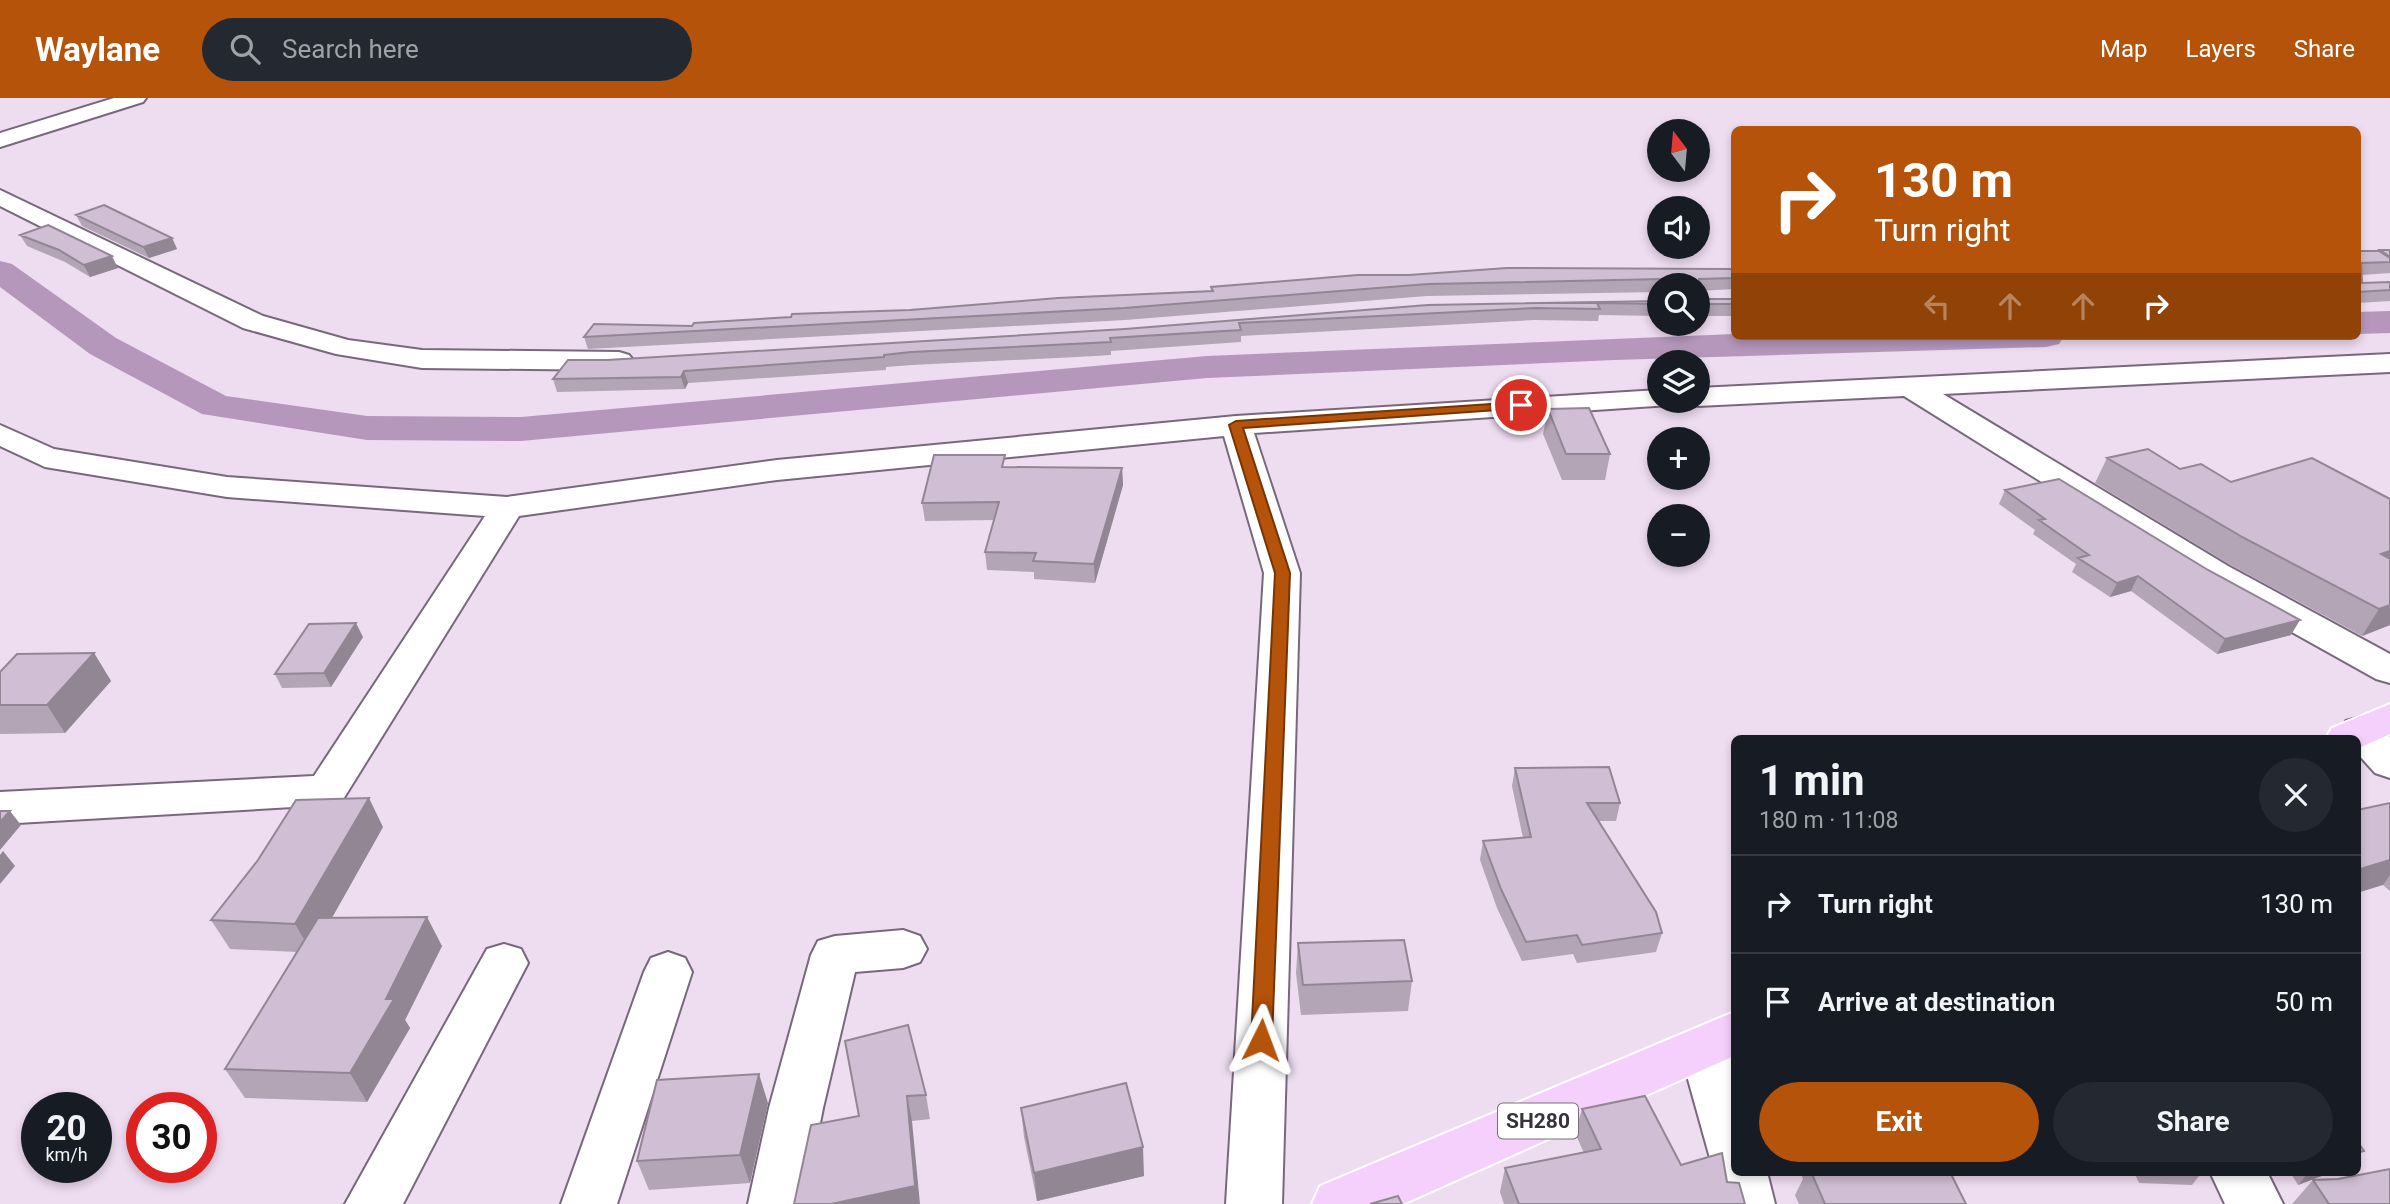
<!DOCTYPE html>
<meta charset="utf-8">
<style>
:root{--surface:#171b24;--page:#242831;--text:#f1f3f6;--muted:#9ea1a6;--line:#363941;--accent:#b45309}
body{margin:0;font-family:Roboto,sans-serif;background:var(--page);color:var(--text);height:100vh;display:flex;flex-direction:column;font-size:26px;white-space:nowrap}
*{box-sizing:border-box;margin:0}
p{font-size:23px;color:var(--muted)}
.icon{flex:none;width:38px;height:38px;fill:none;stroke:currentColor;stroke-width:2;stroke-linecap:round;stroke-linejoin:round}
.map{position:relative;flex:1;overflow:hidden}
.drawer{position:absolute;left:1731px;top:637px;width:630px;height:441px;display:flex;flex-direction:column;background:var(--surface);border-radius:10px;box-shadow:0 4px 10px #0003}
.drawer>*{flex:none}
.hud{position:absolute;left:1731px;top:28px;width:630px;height:214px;border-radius:10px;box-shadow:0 4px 10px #0003;background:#b45309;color:#fff;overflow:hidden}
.needle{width:46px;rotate:344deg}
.tools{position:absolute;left:1647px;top:21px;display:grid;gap:14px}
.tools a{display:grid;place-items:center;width:63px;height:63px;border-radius:50%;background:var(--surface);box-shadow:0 4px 10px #0003;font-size:35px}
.speed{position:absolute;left:21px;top:994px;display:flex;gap:14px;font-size:35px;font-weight:700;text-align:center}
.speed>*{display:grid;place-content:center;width:91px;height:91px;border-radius:50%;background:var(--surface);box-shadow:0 4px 10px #0003;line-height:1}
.speed small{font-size:18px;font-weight:400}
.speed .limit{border:10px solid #d22;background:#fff;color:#111}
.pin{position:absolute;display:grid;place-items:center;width:60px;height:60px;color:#fff;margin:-30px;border:4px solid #fff;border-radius:50%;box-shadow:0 2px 7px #0007}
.me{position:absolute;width:77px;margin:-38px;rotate:3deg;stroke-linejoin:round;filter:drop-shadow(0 0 5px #0008)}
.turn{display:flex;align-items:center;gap:24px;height:147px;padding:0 28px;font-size:32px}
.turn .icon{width:91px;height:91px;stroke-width:2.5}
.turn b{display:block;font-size:49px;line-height:60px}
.lanes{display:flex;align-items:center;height:66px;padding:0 28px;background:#0003;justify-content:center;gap:35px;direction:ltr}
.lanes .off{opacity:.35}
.round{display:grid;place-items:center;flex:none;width:74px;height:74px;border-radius:37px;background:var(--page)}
.head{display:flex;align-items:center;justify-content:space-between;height:119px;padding:0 28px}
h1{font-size:42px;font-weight:700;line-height:52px}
.action{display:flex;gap:14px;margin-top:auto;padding:14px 28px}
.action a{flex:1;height:80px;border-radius:42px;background:var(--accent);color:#fff;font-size:28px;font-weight:700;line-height:80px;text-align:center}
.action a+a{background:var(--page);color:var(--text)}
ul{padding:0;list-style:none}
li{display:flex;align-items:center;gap:21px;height:98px;padding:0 28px;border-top:2px solid var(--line)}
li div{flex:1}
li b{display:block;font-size:26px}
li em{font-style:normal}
header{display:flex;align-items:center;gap:42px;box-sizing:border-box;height:98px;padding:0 35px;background:var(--accent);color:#fff}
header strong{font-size:33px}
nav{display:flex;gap:38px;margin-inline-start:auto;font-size:24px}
.search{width:490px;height:63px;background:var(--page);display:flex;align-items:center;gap:18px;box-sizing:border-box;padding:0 24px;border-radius:38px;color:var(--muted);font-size:26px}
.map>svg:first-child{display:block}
</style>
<header>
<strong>Waylane</strong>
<div class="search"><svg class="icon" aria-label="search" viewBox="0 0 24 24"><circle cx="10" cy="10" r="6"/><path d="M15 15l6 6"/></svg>Search here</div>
<nav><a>Map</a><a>Layers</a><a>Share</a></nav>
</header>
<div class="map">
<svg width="2390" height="1106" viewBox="0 0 2390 1106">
<rect width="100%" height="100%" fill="#eedcf1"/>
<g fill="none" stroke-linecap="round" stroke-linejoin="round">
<path fill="#b597bc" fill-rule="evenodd" d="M 0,163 L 12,166 L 116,240 L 226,298 L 367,318 L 521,319 L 1207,258 L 1734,236 L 2064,238 L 2059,246 L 2046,249 L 1614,262 L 1207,280 L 521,343 L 367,342 L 202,316 L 90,256 L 0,189 Z
M 2390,213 L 2390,235 L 2357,236 L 2357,214 Z"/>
<g stroke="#78687b" stroke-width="4">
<path id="street" d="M 114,0 L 146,0 L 143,4 L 0,49 L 0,35 Z
M 0,92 L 263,218 L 348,242 L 422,252 L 619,254 L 629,257 L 634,263 L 629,269 L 619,272 L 422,270 L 336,256 L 243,230 L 0,108 Z
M 2390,256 L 2390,274 L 1943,296 L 2228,468 L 2390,556 L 2390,585 L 2376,581 L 2202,484 L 1904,298 L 1698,308 L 1685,303 L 1698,303 L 1698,290 Z
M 1659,292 L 1659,303 L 1673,303 L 1670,307 L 1254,335 L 1300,475 L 1282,1106 L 1226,1106 L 1264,475 L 1224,338 L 777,382 L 519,418 L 342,703 L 327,707 L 0,726 L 0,694 L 314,678 L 485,418 L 227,399 L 45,369 L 0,348 L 0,327 L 54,351 L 227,379 L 507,399 L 777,362 L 1236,318 Z
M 2361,619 L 2376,623 L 2390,639 L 2390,680 L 2375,675 L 2357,655 L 2357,640 L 2345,640 L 2340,633 L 2346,623 Z
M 903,832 L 920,838 L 927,851 L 920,864 L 903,870 L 855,874 L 823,1010 L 804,1106 L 748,1106 L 769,1010 L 811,857 L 818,843 L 835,838 Z
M 504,846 L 521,851 L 528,865 L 403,1106 L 345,1106 L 487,851 Z
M 668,854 L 685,860 L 692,874 L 617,1106 L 561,1106 L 644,874 L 651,860 Z
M 1705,927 L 1723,934 L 1734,962 L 1734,1074 L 1767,1074 L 1775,1106 L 1719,1106 L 1713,1071 L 1679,949 L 1687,934 Z
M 2210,1074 L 2267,1074 L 2283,1106 L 2225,1106 Z"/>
</g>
<g stroke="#fff" stroke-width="4">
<path id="primary" d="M 2390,606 L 2390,636 L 2357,651 L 2357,640 L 2326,640 L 2332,630 Z
M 1734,914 L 1734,958 L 1403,1106 L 1312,1106 L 1320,1088 Z"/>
</g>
<use href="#street" fill="#fff" fill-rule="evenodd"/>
<use href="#primary" fill="#f5d0fd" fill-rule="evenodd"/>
</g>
<path fill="#b3a4b6" d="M 76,117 L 172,140 L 177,151 L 149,160 L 82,128 Z
M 20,137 L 118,170 L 90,179 L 65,164 L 27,148 Z
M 2380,152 L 2390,152 L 2390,175 L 2362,177 L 2362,185 L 2390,184 L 2390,203 L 2357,205 L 2357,153 L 2379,153 Z
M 1734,175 L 1734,191 L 1699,193 L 1699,201 L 1734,201 L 1734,218 L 1698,218 L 1698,187 L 1659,187 L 1659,194 L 1427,198 L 1125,222 L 588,251 L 584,239 L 692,228 L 1211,193 L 1211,189 Z
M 1659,203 L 1659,218 L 1599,217 L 1598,223 L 1534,222 L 1241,238 L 1241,244 L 1111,253 L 1111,257 L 1077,259 L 912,267 L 886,269 L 886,272 L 688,285 L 685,291 L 557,294 L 553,281 L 607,262 L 1125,231 L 1428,207 Z
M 1548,311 L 1610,356 L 1605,382 L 1562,382 L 1543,336 Z
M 2107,360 L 2180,371 L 2231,384 L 2312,360 L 2390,527 L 2362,538 L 2229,466 L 2095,385 Z
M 1006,369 L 1122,370 L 1123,387 L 1095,485 L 1034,481 L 1034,474 L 987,472 L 985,454 L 994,422 L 925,423 L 922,405 Z
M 2005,392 L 2291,537 L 2217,556 L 2131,493 L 2110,499 L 2072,474 L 2076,466 L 2033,436 L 2035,432 L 1999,406 Z
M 363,539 L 331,589 L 282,590 L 275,576 Z
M 94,555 L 111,583 L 65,635 L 0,636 L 0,574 Z
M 1515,670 L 1620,705 L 1616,723 L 1598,723 L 1662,835 L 1656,854 L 1577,865 L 1573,856 L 1522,863 L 1497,810 L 1480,762 L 1483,743 L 1523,740 L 1512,688 Z
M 2390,705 L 2390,793 L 2383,787 Z
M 383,729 L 332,820 L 442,848 L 405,922 L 410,930 L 367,1004 L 245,1000 L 225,971 L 297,854 L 230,851 L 211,822 Z
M 1298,845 L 1412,883 L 1408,913 L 1301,917 L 1296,875 Z
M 845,943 L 926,997 L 930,1021 L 912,1023 Z
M 768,1005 L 750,1085 L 649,1092 L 637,1063 Z
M 1021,1010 L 1144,1078 L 1037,1103 L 1024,1039 Z
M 1582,1011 L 1681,1067 L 1727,1084 L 1745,1106 L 1504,1106 L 1500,1094 L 1505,1070 L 1584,1055 L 1575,1035 Z
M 1800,1074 L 1950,1074 L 1966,1106 L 1799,1106 L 1795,1097 L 1803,1081 Z
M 2134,1074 L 2202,1074 L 2192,1087 L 2139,1085 Z
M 2290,1074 L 2332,1074 L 2298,1087 Z
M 2338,1081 L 2390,1106 L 2292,1106 L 2313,1082 Z"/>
<path fill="#928694" d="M 172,140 L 177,151 L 149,160 L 143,149 Z
M 112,158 L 118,170 L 90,179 L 84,167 Z
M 684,273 L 688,285 L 685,291 L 681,279 Z
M 1122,370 L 1123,387 L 1095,485 L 1094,466 Z
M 2390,453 L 2390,475 L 2381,456 Z
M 2138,478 L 2131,493 L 2110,499 L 2117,485 Z
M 2390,507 L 2390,527 L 2362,538 L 2379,511 Z
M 2300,522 L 2291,537 L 2217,556 L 2225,541 Z
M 356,525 L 363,539 L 331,589 L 324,575 Z
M 94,555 L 111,583 L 65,635 L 47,607 Z
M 369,700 L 383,729 L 312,855 L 295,826 Z
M 10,713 L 21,727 L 0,752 L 0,724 Z
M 3,753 L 15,768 L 0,786 L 0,757 Z
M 2390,762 L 2390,777 L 2383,787 L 2357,795 L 2357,772 Z
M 427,819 L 442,848 L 405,922 L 410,930 L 367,1004 L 350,975 L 386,901 Z
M 759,976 L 768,1005 L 750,1085 L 740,1057 Z
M 907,998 L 912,1023 L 920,1106 L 831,1106 Z
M 1143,1049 L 1144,1078 L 1037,1103 L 1034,1075 Z
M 2309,1074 L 2332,1074 L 2298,1087 Z"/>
<path fill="#d0bfd4" stroke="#928694" stroke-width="2" d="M 104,107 L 172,140 L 143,149 L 76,117 Z
M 48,127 L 112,158 L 84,167 L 59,152 L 20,137 Z
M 2380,152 L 2390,152 L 2390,159 Z
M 2357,153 L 2379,153 L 2390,160 L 2390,164 L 2361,165 L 2362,185 L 2390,184 L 2390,192 L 2357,194 Z
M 1507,170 L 1731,171 L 1734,175 L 1734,180 L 1699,181 L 1699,201 L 1734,201 L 1734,206 L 1698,206 L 1698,187 L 1662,187 L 1662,181 L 1428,186 L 1124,210 L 584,239 L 594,226 L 692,228 L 694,225 L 791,219 L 792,216 L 910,212 L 1058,200 L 1213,193 L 1211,189 L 1358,177 L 1409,177 Z
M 1659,203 L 1659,206 L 1597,205 L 1600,211 L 1536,210 L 1239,225 L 1241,232 L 1110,240 L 1111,244 L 911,254 L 884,257 L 884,259 L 684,273 L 681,279 L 553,281 L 568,262 L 607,262 L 1125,231 L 1428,207 Z
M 1589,310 L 1610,356 L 1566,356 L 1548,311 Z
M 2148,351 L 2180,371 L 2201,366 L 2231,384 L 2312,360 L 2390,401 L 2390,453 L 2381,456 L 2390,461 L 2390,507 L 2379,511 L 2244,440 L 2107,360 Z
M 934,357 L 1005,357 L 1002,369 L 1122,370 L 1094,466 L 1033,463 L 1036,455 L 985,454 L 999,404 L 922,405 Z
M 2059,381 L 2208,472 L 2300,522 L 2225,541 L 2138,478 L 2117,485 L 2078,460 L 2089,457 L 2039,422 L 2045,421 L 2005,392 Z
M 356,525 L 324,575 L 275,576 L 309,526 Z
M 94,555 L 47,607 L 0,607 L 0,574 L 17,556 Z
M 1609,669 L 1620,705 L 1587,705 L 1656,814 L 1662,835 L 1582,847 L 1577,837 L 1526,844 L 1501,791 L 1483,743 L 1531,739 L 1515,670 Z
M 369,700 L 295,826 L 211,822 L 258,762 L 296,702 Z
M 2390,705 L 2390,762 L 2357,772 L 2357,712 Z
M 0,713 L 10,713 L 0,724 Z
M 427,819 L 386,901 L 394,901 L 350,975 L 225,971 L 318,820 Z
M 1404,842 L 1412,883 L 1303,887 L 1298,845 Z
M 908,927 L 926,997 L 907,998 L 915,1088 L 831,1106 L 794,1106 L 811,1027 L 859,1018 L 845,943 Z
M 759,976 L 740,1057 L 637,1063 L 657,982 Z
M 1126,985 L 1143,1049 L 1034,1075 L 1021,1010 Z
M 1645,998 L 1681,1067 L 1722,1055 L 1727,1084 L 1739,1085 L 1745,1106 L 1519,1106 L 1505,1070 L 1601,1051 L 1582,1011 Z
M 2357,1043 L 2364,1053 L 2357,1055 Z
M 2390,1071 L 2390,1106 L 2329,1106 L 2313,1082 L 2338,1081 Z
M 1811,1074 L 1950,1074 L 1966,1106 L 1825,1106 Z
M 1398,1098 L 1402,1106 L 1370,1106 Z"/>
<path fill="#b45309" stroke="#753606" stroke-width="2" d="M 1521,304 L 1526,305 L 1526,310 L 1243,330 L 1290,475 L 1272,942 L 1269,948 L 1261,950 L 1254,948 L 1251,942 L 1275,475 L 1229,327 L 1236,323 Z"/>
<g text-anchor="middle" stroke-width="5" stroke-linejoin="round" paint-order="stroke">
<rect fill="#fff" stroke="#747075" stroke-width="2" x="1498" y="1005.5" width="80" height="35" rx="5"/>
<g font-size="21" font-weight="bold" fill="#38323a">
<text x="1538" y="1030">SH280</text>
</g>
</g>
</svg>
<div class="tools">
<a><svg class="needle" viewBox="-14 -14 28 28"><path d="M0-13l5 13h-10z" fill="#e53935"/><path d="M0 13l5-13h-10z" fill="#9ea1a6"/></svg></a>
<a><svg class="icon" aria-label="sound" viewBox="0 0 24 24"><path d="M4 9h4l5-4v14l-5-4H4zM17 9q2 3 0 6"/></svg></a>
<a><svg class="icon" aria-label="search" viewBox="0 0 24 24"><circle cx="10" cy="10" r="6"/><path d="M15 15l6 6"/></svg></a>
<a><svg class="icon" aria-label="layers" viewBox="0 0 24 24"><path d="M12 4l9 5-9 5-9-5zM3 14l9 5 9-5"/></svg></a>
<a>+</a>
<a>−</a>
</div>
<div class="speed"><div>20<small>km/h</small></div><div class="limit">30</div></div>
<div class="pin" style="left:1521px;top:307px;background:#d93025"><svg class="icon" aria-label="arrive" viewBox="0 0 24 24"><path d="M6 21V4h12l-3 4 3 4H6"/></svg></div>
<svg class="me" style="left:1261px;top:942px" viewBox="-20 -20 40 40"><path d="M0-17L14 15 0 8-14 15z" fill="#b45309" stroke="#fff" stroke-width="4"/></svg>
<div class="hud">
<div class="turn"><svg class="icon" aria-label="right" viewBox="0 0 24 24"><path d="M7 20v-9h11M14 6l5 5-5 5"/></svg><div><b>130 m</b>Turn right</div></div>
<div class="lanes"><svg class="icon off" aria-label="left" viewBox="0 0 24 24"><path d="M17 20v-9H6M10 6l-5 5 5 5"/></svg><svg class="icon off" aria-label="ahead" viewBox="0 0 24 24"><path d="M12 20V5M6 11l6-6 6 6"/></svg><svg class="icon off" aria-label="ahead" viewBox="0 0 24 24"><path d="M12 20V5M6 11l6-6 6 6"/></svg><svg class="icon" aria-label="right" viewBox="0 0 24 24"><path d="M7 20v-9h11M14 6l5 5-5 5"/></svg></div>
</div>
<section class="drawer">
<div class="head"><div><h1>1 min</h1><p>180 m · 11:08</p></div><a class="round"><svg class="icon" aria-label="close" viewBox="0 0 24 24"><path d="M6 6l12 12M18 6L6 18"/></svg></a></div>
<ul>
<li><svg class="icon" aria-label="right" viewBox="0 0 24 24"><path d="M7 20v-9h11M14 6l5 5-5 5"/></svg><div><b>Turn right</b></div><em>130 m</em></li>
<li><svg class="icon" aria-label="arrive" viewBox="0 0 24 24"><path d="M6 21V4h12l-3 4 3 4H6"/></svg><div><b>Arrive at destination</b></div><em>50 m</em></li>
</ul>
<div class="action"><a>Exit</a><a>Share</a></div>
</section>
</div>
